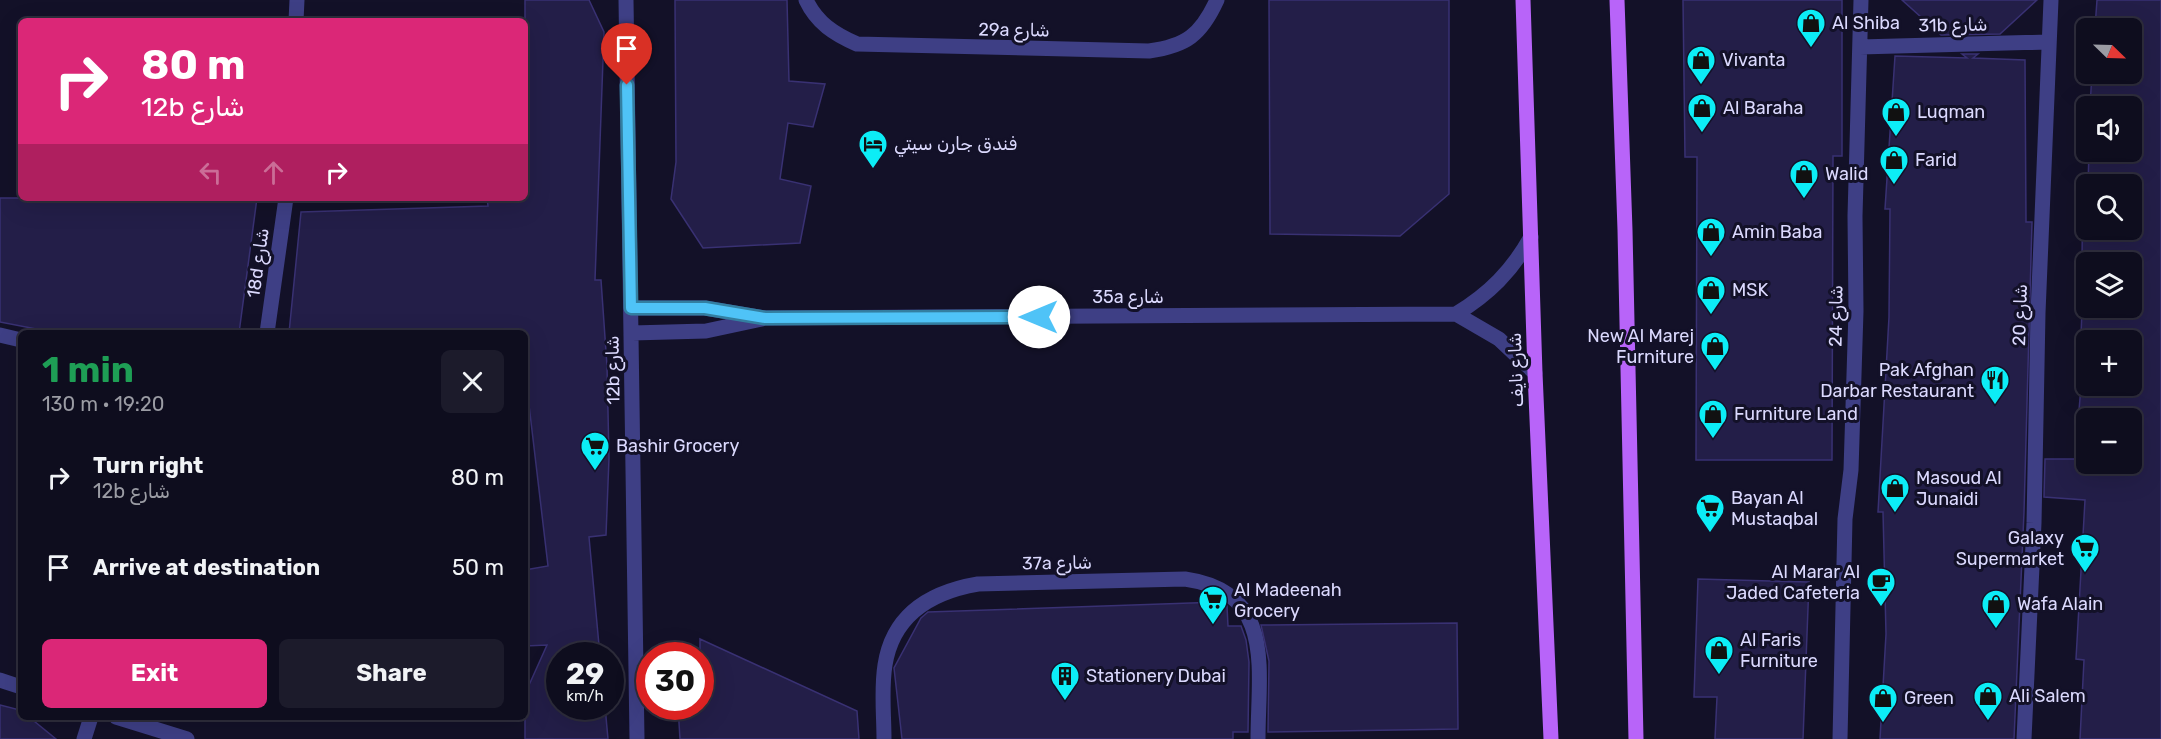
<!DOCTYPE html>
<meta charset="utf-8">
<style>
:root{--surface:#0e0d1e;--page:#1c1b2b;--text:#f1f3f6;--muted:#9b9ca4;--line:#2e2d3c;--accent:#db2777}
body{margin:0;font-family:Rubik,"Noto Naskh Arabic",sans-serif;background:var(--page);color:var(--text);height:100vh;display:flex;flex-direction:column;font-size:22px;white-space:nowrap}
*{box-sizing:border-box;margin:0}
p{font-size:20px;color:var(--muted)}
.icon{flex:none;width:33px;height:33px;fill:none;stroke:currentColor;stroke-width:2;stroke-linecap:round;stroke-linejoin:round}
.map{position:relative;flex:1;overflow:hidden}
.panel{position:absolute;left:18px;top:330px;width:510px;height:390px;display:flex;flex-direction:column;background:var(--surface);border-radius:9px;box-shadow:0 6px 24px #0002,0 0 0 2px var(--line)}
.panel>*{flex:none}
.banner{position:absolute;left:18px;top:18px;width:510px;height:183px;border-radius:9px;box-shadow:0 6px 24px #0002,0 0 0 2px var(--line);background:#db2777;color:#fff;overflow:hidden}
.needle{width:39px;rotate:113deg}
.fabs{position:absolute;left:2076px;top:18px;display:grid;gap:12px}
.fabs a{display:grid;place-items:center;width:66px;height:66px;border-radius:9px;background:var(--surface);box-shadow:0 6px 24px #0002,0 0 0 2px var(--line);font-size:30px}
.speed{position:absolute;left:546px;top:642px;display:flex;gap:12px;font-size:30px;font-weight:700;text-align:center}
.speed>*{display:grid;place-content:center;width:78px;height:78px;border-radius:50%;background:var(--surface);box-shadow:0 6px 24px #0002,0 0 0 2px var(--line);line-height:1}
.speed small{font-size:15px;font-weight:400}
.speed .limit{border:9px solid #d22;background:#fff;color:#111}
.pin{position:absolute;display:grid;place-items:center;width:51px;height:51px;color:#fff;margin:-62px -26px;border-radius:50% 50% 50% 0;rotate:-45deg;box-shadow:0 0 6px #0007}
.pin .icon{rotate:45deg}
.me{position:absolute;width:66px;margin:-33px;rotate:270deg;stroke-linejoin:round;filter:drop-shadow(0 0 4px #0008)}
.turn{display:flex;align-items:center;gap:21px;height:126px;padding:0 24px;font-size:27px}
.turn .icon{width:78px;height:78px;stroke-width:2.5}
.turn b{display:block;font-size:42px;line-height:51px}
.lanes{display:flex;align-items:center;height:57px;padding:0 24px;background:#0003;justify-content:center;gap:30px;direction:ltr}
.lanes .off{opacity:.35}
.round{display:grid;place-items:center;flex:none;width:63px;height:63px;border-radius:9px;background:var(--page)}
.headline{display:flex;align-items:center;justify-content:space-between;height:102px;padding:0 24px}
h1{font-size:36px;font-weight:700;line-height:45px;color:#1e9e55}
.action{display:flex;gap:12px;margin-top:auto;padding:12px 24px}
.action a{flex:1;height:69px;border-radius:9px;background:var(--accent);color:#fff;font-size:24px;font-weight:700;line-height:69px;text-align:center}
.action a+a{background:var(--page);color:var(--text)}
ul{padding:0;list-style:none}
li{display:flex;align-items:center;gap:18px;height:90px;padding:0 24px}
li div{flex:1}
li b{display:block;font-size:22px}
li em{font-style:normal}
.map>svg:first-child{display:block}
</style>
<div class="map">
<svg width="2161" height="739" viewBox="0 0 2161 739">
<rect width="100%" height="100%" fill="#131128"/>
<path fill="#231e48" stroke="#393173" stroke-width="1.5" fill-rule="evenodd" d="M 525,0 L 589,0 L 604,32 L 595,280 L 601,280 L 607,366 L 609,458 L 606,535 L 589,537 L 600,656 L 560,656 L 560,706 L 605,706 L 608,739 L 525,739 L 525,694 L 547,645 L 525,646 L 525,570 L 548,566 L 525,371 L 525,333 L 289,333 L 301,212 L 488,206 L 487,198 L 525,198 Z
M 675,0 L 787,0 L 789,81 L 825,84 L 813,127 L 788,123 L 780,179 L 811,186 L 800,243 L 703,248 L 671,199 L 676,162 Z
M 1269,0 L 1449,0 L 1449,194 L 1400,236 L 1270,234 Z
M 1683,0 L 1842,0 L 1842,156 L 1833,156 L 1832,460 L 1696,460 L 1697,157 L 1685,157 Z
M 1902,0 L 2037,0 L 2000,34 L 1941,35 Z
M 2097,0 L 2161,0 L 2161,739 L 2080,739 L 2084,660 L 2076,659 L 2085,500 L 2044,497 L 2045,459 L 2075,459 L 2083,362 L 2080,361 L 2084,258 L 2082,258 L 2083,186 L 2086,186 L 2086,230 L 2132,230 L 2132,184 L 2088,184 L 2089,152 L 2132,152 L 2132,106 L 2090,106 L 2092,74 L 2132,74 L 2132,28 L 2095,28 ZM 2086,262 L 2132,262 L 2132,308 L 2086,308 ZM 2086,340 L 2132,340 L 2132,386 L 2086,386 ZM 2086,418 L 2132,418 L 2132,464 L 2086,464 Z
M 1962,54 L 1978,54 L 1973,58 L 2025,60 L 2026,222 L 2032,222 L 2024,512 L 2014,739 L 1880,739 L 1886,634 L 1883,512 L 1878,512 L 1889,317 L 1890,209 L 1885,209 L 1895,56 L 1967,58 Z
M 0,198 L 257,198 L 239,333 L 57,333 L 0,322 Z
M 1698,579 L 1809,582 L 1803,739 L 1715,739 L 1717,697 L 1694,697 Z
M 1220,602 L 1227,606 L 1228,626 L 1241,626 L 1246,640 L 1249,662 L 1248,732 L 1233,732 L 1233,739 L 902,739 L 894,668 L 921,618 L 928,612 Z
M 1457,623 L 1458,729 L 1268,732 L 1269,661 L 1261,625 Z
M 700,639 L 857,711 L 859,739 L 680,739 L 678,706 L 700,706 Z
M 0,705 L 20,710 L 21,717 L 29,717 L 56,739 L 0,739 Z"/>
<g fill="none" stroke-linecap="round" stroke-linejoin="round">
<path stroke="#3e3f85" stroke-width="15" d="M 626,0 L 637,739
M 806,0 C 817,23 834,34 857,44 L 1149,51 C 1186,46 1201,35 1217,0
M 296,21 L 297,0
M 1860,47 L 2048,42
M 631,308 L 705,308 L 765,318 L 1456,314 L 1499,339 L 1535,373
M 1456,314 C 1489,294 1512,271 1531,237
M 267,333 L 286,198
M 632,333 L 706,331 L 762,319
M 0,335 L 21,340
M 0,680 L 21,687
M 116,717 L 187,739
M 84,739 L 91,717
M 884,739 C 884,715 881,689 885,665 C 893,614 931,592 978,584 L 1185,579 C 1276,592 1258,670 1258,739
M 1840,739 L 1845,519 L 1851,470 L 1856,311 L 1855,216 L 1861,0
M 2024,739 L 2034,523 L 2038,313 L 2051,0"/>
<path stroke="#b864f9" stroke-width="15" d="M 1523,0 L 1535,373 L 1551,739
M 1617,0 L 1625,230 L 1636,739"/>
</g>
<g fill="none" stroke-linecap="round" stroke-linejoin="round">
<g stroke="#337fa1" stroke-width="15">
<path id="route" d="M 627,85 L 631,308 L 705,308 L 765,318 L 1039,317"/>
</g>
<use href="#route" stroke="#4fc3f7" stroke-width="10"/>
</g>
<defs>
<g id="shop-pin" transform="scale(1.5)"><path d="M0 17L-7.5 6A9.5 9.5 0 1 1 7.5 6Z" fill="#0cedf6" stroke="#131128"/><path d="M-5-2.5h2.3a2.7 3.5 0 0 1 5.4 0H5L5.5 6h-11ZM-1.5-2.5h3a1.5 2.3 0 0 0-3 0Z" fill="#111"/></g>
<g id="hotel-pin" transform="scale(1.5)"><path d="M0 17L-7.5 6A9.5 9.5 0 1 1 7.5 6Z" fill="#0cedf6" stroke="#131128"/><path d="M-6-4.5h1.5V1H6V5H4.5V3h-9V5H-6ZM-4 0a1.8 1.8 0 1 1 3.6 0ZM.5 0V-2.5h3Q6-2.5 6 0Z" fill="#111"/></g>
<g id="restaurant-pin" transform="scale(1.5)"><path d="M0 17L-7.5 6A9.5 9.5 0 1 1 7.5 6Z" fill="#0cedf6" stroke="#131128"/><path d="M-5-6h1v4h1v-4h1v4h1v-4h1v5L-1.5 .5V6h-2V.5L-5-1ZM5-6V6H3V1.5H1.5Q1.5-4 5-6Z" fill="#111"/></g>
<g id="supermarket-pin" transform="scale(1.5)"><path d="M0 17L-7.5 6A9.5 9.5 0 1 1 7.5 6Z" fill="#0cedf6" stroke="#131128"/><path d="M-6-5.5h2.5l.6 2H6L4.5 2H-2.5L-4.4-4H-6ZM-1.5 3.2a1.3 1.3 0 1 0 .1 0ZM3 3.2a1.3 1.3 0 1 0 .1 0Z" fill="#111"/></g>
<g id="cafe-pin" transform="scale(1.5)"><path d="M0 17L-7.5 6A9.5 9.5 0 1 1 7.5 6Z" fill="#0cedf6" stroke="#131128"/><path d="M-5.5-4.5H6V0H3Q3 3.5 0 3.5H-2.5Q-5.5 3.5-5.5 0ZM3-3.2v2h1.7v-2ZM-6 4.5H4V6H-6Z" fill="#111"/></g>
<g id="building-pin" transform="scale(1.5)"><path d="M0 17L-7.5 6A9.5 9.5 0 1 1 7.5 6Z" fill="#0cedf6" stroke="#131128"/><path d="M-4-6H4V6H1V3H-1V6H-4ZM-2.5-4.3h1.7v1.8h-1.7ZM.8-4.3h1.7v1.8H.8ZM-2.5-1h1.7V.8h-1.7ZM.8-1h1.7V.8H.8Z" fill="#111"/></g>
</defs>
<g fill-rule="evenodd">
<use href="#shop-pin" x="1811" y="23"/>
<use href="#shop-pin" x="1701" y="60"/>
<use href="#shop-pin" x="1702" y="108"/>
<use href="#shop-pin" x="1896" y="112"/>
<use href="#hotel-pin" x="873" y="144"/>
<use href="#shop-pin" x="1894" y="160"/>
<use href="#shop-pin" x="1804" y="174"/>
<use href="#shop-pin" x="1711" y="232"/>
<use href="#shop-pin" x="1711" y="290"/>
<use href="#shop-pin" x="1715" y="346"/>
<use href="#restaurant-pin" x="1995" y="380"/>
<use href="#shop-pin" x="1713" y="414"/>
<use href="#supermarket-pin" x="595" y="446"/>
<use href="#shop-pin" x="1895" y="488"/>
<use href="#supermarket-pin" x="1710" y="508"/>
<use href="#supermarket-pin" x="2085" y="548"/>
<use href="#cafe-pin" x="1881" y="582"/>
<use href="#supermarket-pin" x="1213" y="600"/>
<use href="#shop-pin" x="1996" y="604"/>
<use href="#shop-pin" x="1719" y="650"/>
<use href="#building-pin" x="1065" y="676"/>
<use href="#shop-pin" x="1988" y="696"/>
<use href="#shop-pin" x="1883" y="698"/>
</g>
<g text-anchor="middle" stroke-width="6" stroke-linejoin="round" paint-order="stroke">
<g font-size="18" fill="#dbd9fe" stroke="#131128" text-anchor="start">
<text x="1832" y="29">Al Shiba</text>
<text x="1722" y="66">Vivanta</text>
<text x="1723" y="114">Al Baraha</text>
<text x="1917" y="118">Luqman</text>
<text x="894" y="150">فندق جارن سيتي</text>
<text x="1915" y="166">Farid</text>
<text x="1825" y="180">Walid</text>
<text x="1732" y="238">Amin Baba</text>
<text x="1732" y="296">MSK</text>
<text x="1694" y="342" text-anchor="end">New Al Marej<tspan x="1694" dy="21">Furniture</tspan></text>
<text x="1974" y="376" text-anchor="end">Pak Afghan<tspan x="1974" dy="21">Darbar Restaurant</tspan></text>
<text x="1734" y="420">Furniture Land</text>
<text x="616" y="452">Bashir Grocery</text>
<text x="1916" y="484">Masoud Al<tspan x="1916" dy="21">Junaidi</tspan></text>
<text x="1731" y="504">Bayan Al<tspan x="1731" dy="21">Mustaqbal</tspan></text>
<text x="2064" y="544" text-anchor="end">Galaxy<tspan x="2064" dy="21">Supermarket</tspan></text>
<text x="1860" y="578" text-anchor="end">Al Marar Al<tspan x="1860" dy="21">Jaded Cafeteria</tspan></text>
<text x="1234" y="596">Al Madeenah<tspan x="1234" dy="21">Grocery</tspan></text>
<text x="2017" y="610">Wafa Alain</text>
<text x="1740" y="646">Al Faris<tspan x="1740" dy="21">Furniture</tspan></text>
<text x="1086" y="682">Stationery Dubai</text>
<text x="2009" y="702">Ali Salem</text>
<text x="1904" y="704">Green</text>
</g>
<g font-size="18" fill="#dbd9fe" stroke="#131128">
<text transform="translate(1953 25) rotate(-1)" y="6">31b شارع</text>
<text transform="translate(1014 30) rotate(1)" y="6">29a شارع</text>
<text transform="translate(258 263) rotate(-82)" y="6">18d شارع</text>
<text x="1128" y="303">35a شارع</text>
<text transform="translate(2020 315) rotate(-88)" y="6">شارع 20</text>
<text transform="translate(1836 316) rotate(-89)" y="6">شارع 24</text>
<text transform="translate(613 370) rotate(-91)" y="6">12b شارع</text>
<text transform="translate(1516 370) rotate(-92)" y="6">شارع نايف</text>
<text transform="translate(1057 563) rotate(-1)" y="6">37a شارع</text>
</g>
</g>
</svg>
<div class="fabs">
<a><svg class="needle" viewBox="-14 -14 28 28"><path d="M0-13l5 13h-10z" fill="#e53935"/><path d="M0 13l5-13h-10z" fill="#9b9ca4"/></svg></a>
<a><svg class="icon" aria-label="sound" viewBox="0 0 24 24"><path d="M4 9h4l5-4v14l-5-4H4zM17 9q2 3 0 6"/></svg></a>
<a><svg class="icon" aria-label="search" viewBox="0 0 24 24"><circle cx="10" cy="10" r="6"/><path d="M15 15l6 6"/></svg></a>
<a><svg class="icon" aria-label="layers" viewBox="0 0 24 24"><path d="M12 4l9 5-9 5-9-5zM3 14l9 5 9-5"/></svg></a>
<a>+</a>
<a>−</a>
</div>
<div class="speed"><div>29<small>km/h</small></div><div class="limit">30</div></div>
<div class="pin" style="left:627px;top:85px;background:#d93025"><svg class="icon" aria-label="arrive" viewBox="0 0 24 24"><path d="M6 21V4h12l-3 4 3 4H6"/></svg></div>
<svg class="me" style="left:1039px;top:317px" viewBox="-20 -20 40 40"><circle r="19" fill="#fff"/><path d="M0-13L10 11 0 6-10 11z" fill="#4fc3f7"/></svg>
<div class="banner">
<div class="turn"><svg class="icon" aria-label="right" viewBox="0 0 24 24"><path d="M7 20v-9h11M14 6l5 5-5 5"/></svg><div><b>80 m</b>12b شارع</div></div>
<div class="lanes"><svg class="icon off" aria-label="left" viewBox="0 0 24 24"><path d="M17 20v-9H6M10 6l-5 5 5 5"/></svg><svg class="icon off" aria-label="ahead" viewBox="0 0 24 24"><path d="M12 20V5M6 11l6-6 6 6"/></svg><svg class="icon" aria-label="right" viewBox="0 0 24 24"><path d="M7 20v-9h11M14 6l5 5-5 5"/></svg></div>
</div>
<section class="panel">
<div class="headline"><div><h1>1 min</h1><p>130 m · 19:20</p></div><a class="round"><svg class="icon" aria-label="close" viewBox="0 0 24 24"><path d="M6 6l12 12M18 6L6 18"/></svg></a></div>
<ul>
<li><svg class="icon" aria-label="right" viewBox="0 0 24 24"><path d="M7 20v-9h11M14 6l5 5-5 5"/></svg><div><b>Turn right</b><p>12b شارع</p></div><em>80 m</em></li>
<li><svg class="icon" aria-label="arrive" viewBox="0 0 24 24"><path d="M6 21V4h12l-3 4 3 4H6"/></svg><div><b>Arrive at destination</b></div><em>50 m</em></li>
</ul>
<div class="action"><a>Exit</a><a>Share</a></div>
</section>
</div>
